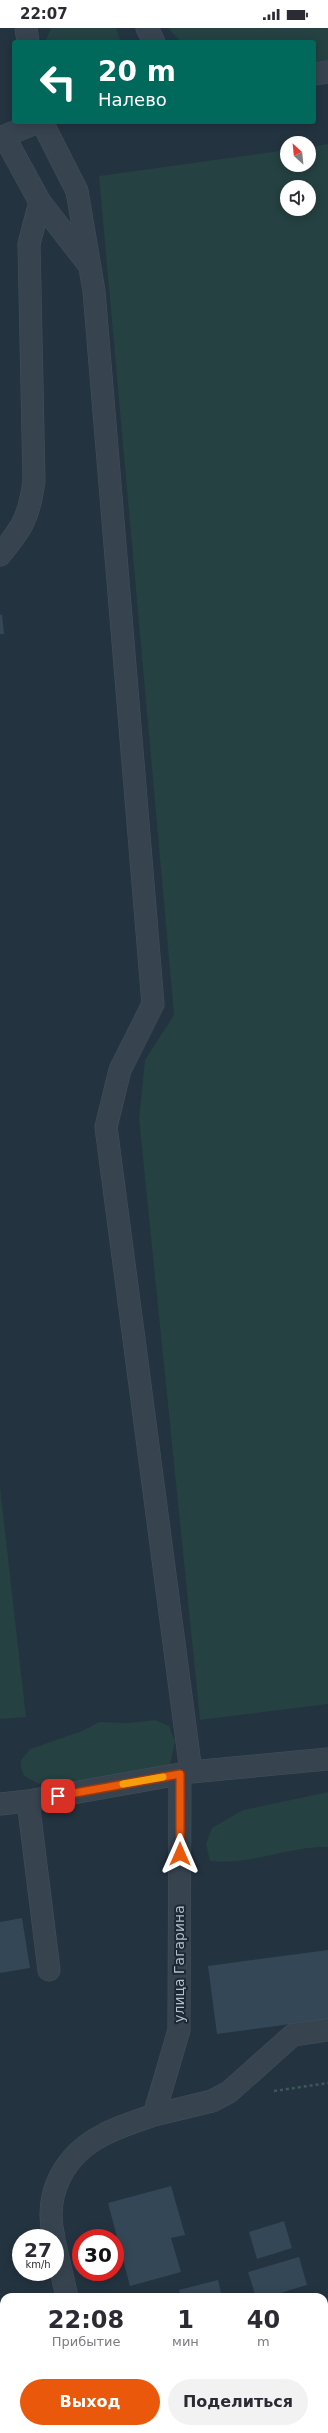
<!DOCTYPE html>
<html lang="ru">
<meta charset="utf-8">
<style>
:root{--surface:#fff;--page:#f2f2f3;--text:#2b2b33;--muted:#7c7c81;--accent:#ea580c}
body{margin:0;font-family:"DejaVu Sans",sans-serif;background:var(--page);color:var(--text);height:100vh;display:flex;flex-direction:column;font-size:15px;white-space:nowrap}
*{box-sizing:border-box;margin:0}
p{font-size:13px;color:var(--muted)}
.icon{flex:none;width:22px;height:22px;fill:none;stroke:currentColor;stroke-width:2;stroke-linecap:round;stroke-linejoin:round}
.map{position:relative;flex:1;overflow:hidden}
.details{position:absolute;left:0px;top:2265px;width:328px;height:140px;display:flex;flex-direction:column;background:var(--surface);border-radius:12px 12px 0 0;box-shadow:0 2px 10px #0003}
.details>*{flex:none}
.banner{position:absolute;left:12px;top:12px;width:304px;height:84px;border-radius:4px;box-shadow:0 2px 10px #0003;background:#00695c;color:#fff;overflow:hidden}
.needle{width:26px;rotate:333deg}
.buttons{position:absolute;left:280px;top:108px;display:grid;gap:8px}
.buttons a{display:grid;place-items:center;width:36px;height:36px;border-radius:50%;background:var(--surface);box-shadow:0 2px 10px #0003;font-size:20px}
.speed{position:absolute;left:12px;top:2201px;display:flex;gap:8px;font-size:20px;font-weight:700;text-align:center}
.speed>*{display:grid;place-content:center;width:52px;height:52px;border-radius:50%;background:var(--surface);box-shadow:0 2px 10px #0003;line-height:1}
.speed small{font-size:10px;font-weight:400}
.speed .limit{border:6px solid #d22;background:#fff;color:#111}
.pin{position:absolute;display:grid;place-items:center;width:34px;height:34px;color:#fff;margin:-17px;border-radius:8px;box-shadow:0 2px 6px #0006}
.me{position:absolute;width:44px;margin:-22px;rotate:0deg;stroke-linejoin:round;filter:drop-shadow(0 0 3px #0008)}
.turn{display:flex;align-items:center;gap:14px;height:84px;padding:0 20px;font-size:18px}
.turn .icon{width:52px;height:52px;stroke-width:2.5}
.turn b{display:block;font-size:28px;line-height:34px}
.eta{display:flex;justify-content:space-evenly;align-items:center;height:68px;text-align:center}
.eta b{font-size:24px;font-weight:800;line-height:28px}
.primary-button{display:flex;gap:8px;margin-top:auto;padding:8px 20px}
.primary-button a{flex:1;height:46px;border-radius:24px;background:var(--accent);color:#fff;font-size:16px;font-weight:800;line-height:46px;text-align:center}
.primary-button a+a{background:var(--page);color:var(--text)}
.status{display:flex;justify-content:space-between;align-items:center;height:28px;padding:0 20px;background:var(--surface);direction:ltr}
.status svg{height:11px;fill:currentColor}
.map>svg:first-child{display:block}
</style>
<div class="status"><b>22:07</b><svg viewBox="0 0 49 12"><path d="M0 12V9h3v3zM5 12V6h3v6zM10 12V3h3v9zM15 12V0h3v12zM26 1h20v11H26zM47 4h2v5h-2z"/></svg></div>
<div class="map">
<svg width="328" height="2405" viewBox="0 0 328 2405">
<rect width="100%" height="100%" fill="#233340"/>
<path fill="#254141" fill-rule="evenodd" d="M 51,0 L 116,0 L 121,14 L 45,14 Z
M 168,0 L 328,0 L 328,32 L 314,34 L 314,14 L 181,14 Z
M 328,116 L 328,1676 L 200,1692 L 139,1091 L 145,1032 L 174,987 L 99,148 L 287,122 L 287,137 L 309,137 L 309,119 ZM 287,159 L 309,159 L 309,181 L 287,181 Z
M 0,1459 L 26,1689 L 0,1691 Z
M 155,1692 L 169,1698 L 175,1714 L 170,1737 L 153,1745 L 39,1756 L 24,1748 L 21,1740 L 21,1732 L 30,1721 L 82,1703 L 99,1694 L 128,1695 Z
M 328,1764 L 328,1819 C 288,1818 250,1838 210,1833 L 206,1816 L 212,1800 L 243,1782 Z"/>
<path fill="#344756" d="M 2,586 L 4,606 L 0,606 L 0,587 Z
M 22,1890 L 30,1940 L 0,1945 L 0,1894 Z
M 328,1922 L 328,1991 L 217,2006 L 208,1938 Z
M 171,2158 L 185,2207 L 171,2210 L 181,2244 L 130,2258 L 108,2175 Z
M 284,2193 L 292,2220 L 257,2231 L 249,2204 Z
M 299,2229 L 307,2257 L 267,2269 L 256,2269 L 248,2244 Z
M 218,2252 L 222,2269 L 181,2269 L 179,2262 Z
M 328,2330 L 328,2351 L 324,2352 L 324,2331 Z
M 4,2378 L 4,2396 L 0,2397 L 0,2379 Z
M 127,2401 L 238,2401 L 238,2402 L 230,2405 L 128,2405 Z"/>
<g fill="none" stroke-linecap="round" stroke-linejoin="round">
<g stroke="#43505c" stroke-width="23">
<path id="minor" d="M 26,0 L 28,14
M 147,0 L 154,14
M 314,46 L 328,44
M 42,94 L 77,163 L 94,263 L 153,976 L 120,1042 L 106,1099 L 191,1744
M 0,110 L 38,94
M 40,174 L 89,237
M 0,527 C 23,499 29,489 34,453 L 29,216 L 40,174 L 5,110
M 28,1773 L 49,1942
M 0,1776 L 28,1773 L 191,1744 L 328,1731
M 154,2087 L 212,2073 L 229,2064 L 293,2007 L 328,2002
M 54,2210 C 43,2166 64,2126 105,2106 C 120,2098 138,2093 154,2087 L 179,2002 L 180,1746
M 55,2216 L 67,2269
M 97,2401 L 98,2405"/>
</g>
<path stroke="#3e5958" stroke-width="2.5" stroke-dasharray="3 3" stroke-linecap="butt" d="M 274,2063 L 328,2055"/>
<use href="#minor" stroke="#374450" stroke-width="22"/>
</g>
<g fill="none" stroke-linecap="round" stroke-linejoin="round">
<g stroke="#983908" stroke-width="10">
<path id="route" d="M 58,1768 L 180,1746 L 180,1826"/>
</g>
<use href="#route" stroke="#ea580c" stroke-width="7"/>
<path stroke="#f59e0b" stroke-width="7" d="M 123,1756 L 163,1749"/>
</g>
<g text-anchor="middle" stroke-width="4" stroke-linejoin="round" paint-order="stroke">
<g font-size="14" fill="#b3bfcb" stroke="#1c2935">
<text transform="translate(179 1936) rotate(-90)" y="5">улица Гагарина</text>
</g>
</g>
</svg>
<div class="buttons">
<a><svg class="needle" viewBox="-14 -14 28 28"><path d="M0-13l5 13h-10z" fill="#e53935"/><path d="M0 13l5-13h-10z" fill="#7c7c81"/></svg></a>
<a><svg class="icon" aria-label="sound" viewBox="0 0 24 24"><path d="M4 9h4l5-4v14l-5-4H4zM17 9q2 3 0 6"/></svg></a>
</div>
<div class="speed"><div>27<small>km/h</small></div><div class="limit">30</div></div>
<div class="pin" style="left:58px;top:1768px;background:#d93025"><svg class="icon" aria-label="arrive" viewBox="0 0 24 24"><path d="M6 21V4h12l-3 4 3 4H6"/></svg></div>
<svg class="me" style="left:180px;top:1826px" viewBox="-20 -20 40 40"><path d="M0-17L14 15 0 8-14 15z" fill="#ea580c" stroke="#fff" stroke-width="4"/></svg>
<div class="banner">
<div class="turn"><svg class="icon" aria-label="left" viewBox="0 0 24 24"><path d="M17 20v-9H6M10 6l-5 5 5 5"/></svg><div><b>20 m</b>Налево</div></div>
</div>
<section class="details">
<div class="eta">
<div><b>22:08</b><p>Прибытие</p></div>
<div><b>1</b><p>мин</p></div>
<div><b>40</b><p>m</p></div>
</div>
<div class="primary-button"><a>Выход</a><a>Поделиться</a></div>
</section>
</div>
